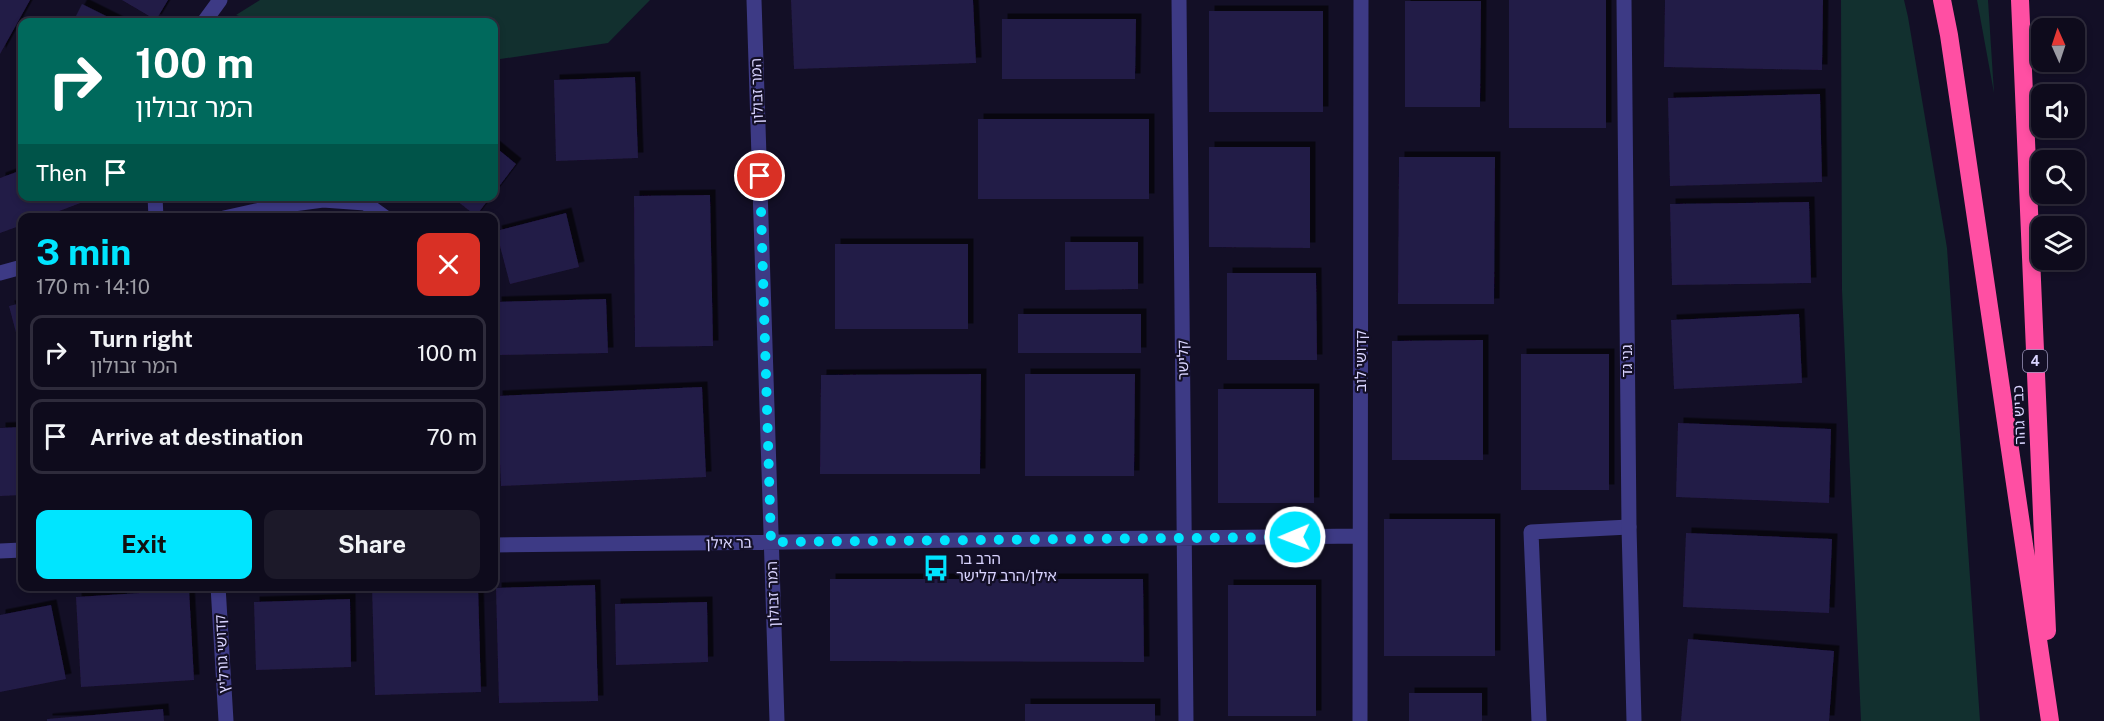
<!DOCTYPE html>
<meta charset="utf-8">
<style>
:root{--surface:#0e0b1c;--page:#1c1929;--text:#f1f3f6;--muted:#9b9ba3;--line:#2e2b3b;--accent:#00e5ff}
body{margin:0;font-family:"Public Sans","Noto Sans Hebrew",sans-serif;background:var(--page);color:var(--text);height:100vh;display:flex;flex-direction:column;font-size:22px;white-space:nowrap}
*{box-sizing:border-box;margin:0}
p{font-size:20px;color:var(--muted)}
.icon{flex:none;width:33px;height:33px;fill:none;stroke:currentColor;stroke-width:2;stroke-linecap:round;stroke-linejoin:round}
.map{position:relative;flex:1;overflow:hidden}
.side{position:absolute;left:18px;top:213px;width:480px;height:378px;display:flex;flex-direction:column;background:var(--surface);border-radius:12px;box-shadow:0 3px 9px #0003,0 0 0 2px var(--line)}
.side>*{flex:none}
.guide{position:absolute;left:18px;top:18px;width:480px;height:183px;border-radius:12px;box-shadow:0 3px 9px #0003,0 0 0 2px var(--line);background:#00695c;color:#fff;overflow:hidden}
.needle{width:39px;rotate:357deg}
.controls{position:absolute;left:2031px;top:18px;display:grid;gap:12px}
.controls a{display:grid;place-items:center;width:54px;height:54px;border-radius:12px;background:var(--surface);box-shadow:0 3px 9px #0003,0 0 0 2px var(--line);font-size:30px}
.pin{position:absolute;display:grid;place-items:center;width:51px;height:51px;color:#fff;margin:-26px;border:3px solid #fff;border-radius:50%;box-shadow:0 2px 6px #0007}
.me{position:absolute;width:66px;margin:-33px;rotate:269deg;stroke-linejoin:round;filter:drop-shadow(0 0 4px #0008)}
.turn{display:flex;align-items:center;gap:21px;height:126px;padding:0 18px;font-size:27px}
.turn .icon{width:78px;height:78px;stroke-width:2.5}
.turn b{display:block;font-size:42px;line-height:51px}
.then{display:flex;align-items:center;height:57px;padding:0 18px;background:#0003;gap:12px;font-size:22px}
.round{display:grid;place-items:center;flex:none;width:63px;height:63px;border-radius:12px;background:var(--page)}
.headline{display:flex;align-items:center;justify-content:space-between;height:102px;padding:0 18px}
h1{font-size:36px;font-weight:700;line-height:45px;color:var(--accent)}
.action{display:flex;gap:12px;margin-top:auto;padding:12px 18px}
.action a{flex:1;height:69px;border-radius:12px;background:var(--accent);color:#111;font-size:24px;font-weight:700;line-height:69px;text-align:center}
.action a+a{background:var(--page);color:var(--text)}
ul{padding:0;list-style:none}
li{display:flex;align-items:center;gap:18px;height:75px;margin:0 12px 9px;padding:0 6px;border:3px solid var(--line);border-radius:12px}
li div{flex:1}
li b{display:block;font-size:22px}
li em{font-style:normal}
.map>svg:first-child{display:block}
</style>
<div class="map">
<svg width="2104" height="721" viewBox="0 0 2104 721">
<defs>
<filter id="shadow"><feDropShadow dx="5.5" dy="-5.5" stdDeviation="0" flood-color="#0009"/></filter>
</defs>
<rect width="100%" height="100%" fill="#130f26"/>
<path fill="#12302f" d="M 260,0 L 650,0 L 608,43 L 494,60 L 494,22 L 258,22 L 236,15 Z
M 1841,0 L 1904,0 L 1908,17 L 1947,248 L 1980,721 L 1861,721 L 1842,290 Z
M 1977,0 L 1988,0 L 1994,93 Z"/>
<path fill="#241b47" filter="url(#shadow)" d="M 0,0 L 30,0 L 0,54 Z
M 122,0 L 168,0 L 156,20 Z
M 791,0 L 973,0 L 976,63 L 794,69 Z
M 1509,0 L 1606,0 L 1606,128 L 1509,128 Z
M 1665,0 L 1823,0 L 1822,70 L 1664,67 Z
M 1405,1 L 1481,1 L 1480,107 L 1405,107 Z
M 82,4 L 118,22 L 73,22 Z
M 1209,11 L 1323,11 L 1323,112 L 1209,112 Z
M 1002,19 L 1136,19 L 1135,79 L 1002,79 Z
M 635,77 L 638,158 L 556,161 L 554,80 Z
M 1820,94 L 1822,182 L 1670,186 L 1668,98 Z
M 978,119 L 1149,119 L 1149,199 L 978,199 Z
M 494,146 L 516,164 L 494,193 Z
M 1209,147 L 1310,147 L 1310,248 L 1209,247 Z
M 1399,157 L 1495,157 L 1494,304 L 1398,304 Z
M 22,170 L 22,196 L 96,197 L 41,218 L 22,218 L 22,225 L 0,233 L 0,178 Z
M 710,195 L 713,346 L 635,347 L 634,196 Z
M 451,196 L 491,196 L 476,216 Z
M 1809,202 L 1811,283 L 1672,285 L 1670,204 Z
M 566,213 L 579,267 L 510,284 L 496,231 Z
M 1065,242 L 1138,242 L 1138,289 L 1065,290 Z
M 835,244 L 968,244 L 968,329 L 835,329 Z
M 1227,273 L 1316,273 L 1317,360 L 1227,360 Z
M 606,299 L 608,353 L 498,355 L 496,302 Z
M 22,303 L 22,355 L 9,306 Z
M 1018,314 L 1141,314 L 1141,353 L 1018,353 Z
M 1799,314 L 1802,383 L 1674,389 L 1671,320 Z
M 1483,340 L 1483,460 L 1392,460 L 1392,341 Z
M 1521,354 L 1609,354 L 1609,490 L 1521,490 Z
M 981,374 L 980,474 L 820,474 L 821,375 Z
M 1025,374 L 1135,374 L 1134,476 L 1025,476 Z
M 702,387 L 706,477 L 501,486 L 497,396 Z
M 1218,389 L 1314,389 L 1314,503 L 1218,503 Z
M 1678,423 L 1831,429 L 1829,503 L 1676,497 Z
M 22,427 L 22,495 L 0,496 L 0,428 Z
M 1384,519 L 1495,519 L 1495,656 L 1384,656 Z
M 1686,533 L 1832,539 L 1829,613 L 1683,607 Z
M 830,579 L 1143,579 L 1144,662 L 830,661 Z
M 595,585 L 598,701 L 499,703 L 496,588 Z
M 1228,585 L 1316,585 L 1316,716 L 1228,716 Z
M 372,586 L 478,586 L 481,692 L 375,695 Z
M 189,590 L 194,680 L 81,687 L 76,597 Z
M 350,599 L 351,667 L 256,670 L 254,602 Z
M 707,602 L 708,662 L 616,665 L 615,604 Z
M 51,605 L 66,679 L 0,692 L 0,615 Z
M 1688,639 L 1834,651 L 1829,721 L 1681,721 Z
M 1409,693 L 1482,693 L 1482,721 L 1409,721 Z
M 1025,704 L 1155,704 L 1155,721 L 1025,721 Z
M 163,709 L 164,721 L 47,721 L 47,719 Z"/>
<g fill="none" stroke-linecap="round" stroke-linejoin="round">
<path stroke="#3d3a85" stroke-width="15" d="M 1539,721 L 1531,532 L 1629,527"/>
<path stroke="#3d3a85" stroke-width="15" d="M 754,0 L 777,721
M 1179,0 L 1186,721
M 1624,0 L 1629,527 L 1634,721
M 204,22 L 220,0
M 155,196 L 156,218
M 224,218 L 278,206 L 323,200 L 365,203 L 386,218
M 0,273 L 22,267
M 494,545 L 1360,536
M 0,551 L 22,550
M 218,586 L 226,721
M 1360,721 L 1361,0"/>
<path stroke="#ff4fa3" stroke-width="18" d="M 1942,0 L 1949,35 L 2050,721
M 2020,0 L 2047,631"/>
</g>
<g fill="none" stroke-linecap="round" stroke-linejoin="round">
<path stroke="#00e5ff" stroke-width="10" stroke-dasharray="0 18" d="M 760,176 L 771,542 L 1295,537"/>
</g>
<defs>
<g id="bus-bare" transform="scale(2.07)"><path d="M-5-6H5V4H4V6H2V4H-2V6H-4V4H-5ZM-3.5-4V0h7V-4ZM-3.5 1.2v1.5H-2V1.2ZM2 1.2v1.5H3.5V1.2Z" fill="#00e5ff" stroke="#130f26" stroke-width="2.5" paint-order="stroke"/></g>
</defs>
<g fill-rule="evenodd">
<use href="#bus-bare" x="936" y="568"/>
</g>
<g text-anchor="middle" stroke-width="4.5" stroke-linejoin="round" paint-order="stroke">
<rect fill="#130f26" stroke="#9e99be" stroke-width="1.5" x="2023" y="350" width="24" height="22" rx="4.5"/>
<g font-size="14" font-weight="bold" fill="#d9d4ff">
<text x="2035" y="366">4</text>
</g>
<g font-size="15" fill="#d9d4ff" stroke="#130f26">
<text transform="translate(757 91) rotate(-92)" y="5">המר זבולון</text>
<text transform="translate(1183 360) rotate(-91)" y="5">קלישר</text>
<text transform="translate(1361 361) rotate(-90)" y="5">קדושי לוב</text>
<text transform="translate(1627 361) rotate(-90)" y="5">גני גד</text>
<text transform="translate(2019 415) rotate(-92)" y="5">כביש גהה</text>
<text transform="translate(729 543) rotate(-1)" y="5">בר אילן</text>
<text transform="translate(773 594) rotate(-92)" y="5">המר זבולון</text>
<text transform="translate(222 654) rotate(-93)" y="5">קדושי גורליץ</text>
</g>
<g font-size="15" fill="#d9d4ff" stroke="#130f26" text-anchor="start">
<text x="956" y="564">הרב בר<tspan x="956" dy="17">אילן/הרב קלישר</tspan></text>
</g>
</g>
</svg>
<div class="controls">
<a><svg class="needle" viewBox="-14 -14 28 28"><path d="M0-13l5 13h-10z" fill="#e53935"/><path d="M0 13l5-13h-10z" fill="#9b9ba3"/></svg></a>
<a><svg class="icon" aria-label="sound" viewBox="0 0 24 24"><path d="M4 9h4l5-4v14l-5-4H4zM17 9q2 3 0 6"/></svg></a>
<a><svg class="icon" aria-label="search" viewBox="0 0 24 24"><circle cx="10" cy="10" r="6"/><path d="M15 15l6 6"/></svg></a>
<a><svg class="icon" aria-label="layers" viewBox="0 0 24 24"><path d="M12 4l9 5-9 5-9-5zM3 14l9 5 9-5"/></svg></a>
</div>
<div class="pin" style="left:760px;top:176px;background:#d93025"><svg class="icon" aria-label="arrive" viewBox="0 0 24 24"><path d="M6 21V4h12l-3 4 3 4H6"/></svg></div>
<svg class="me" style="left:1295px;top:537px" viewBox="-20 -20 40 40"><circle r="17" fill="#00e5ff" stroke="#fff" stroke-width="3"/><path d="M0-11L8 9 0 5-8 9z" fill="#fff"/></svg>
<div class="guide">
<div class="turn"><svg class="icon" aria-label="right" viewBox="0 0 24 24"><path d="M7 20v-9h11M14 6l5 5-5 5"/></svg><div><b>100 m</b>המר זבולון</div></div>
<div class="then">Then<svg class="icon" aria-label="arrive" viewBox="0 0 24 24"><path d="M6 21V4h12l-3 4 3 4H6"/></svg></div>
</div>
<section class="side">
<div class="headline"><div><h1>3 min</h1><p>170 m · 14:10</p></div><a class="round" style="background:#d93025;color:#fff"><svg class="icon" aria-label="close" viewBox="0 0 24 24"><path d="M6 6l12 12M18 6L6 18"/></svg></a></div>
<ul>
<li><svg class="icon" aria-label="right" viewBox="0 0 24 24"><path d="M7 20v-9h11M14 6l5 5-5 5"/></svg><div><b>Turn right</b><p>המר זבולון</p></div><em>100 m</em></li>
<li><svg class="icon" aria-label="arrive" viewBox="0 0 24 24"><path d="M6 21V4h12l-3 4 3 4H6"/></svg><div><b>Arrive at destination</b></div><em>70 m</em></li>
</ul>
<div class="action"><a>Exit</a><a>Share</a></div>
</section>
</div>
